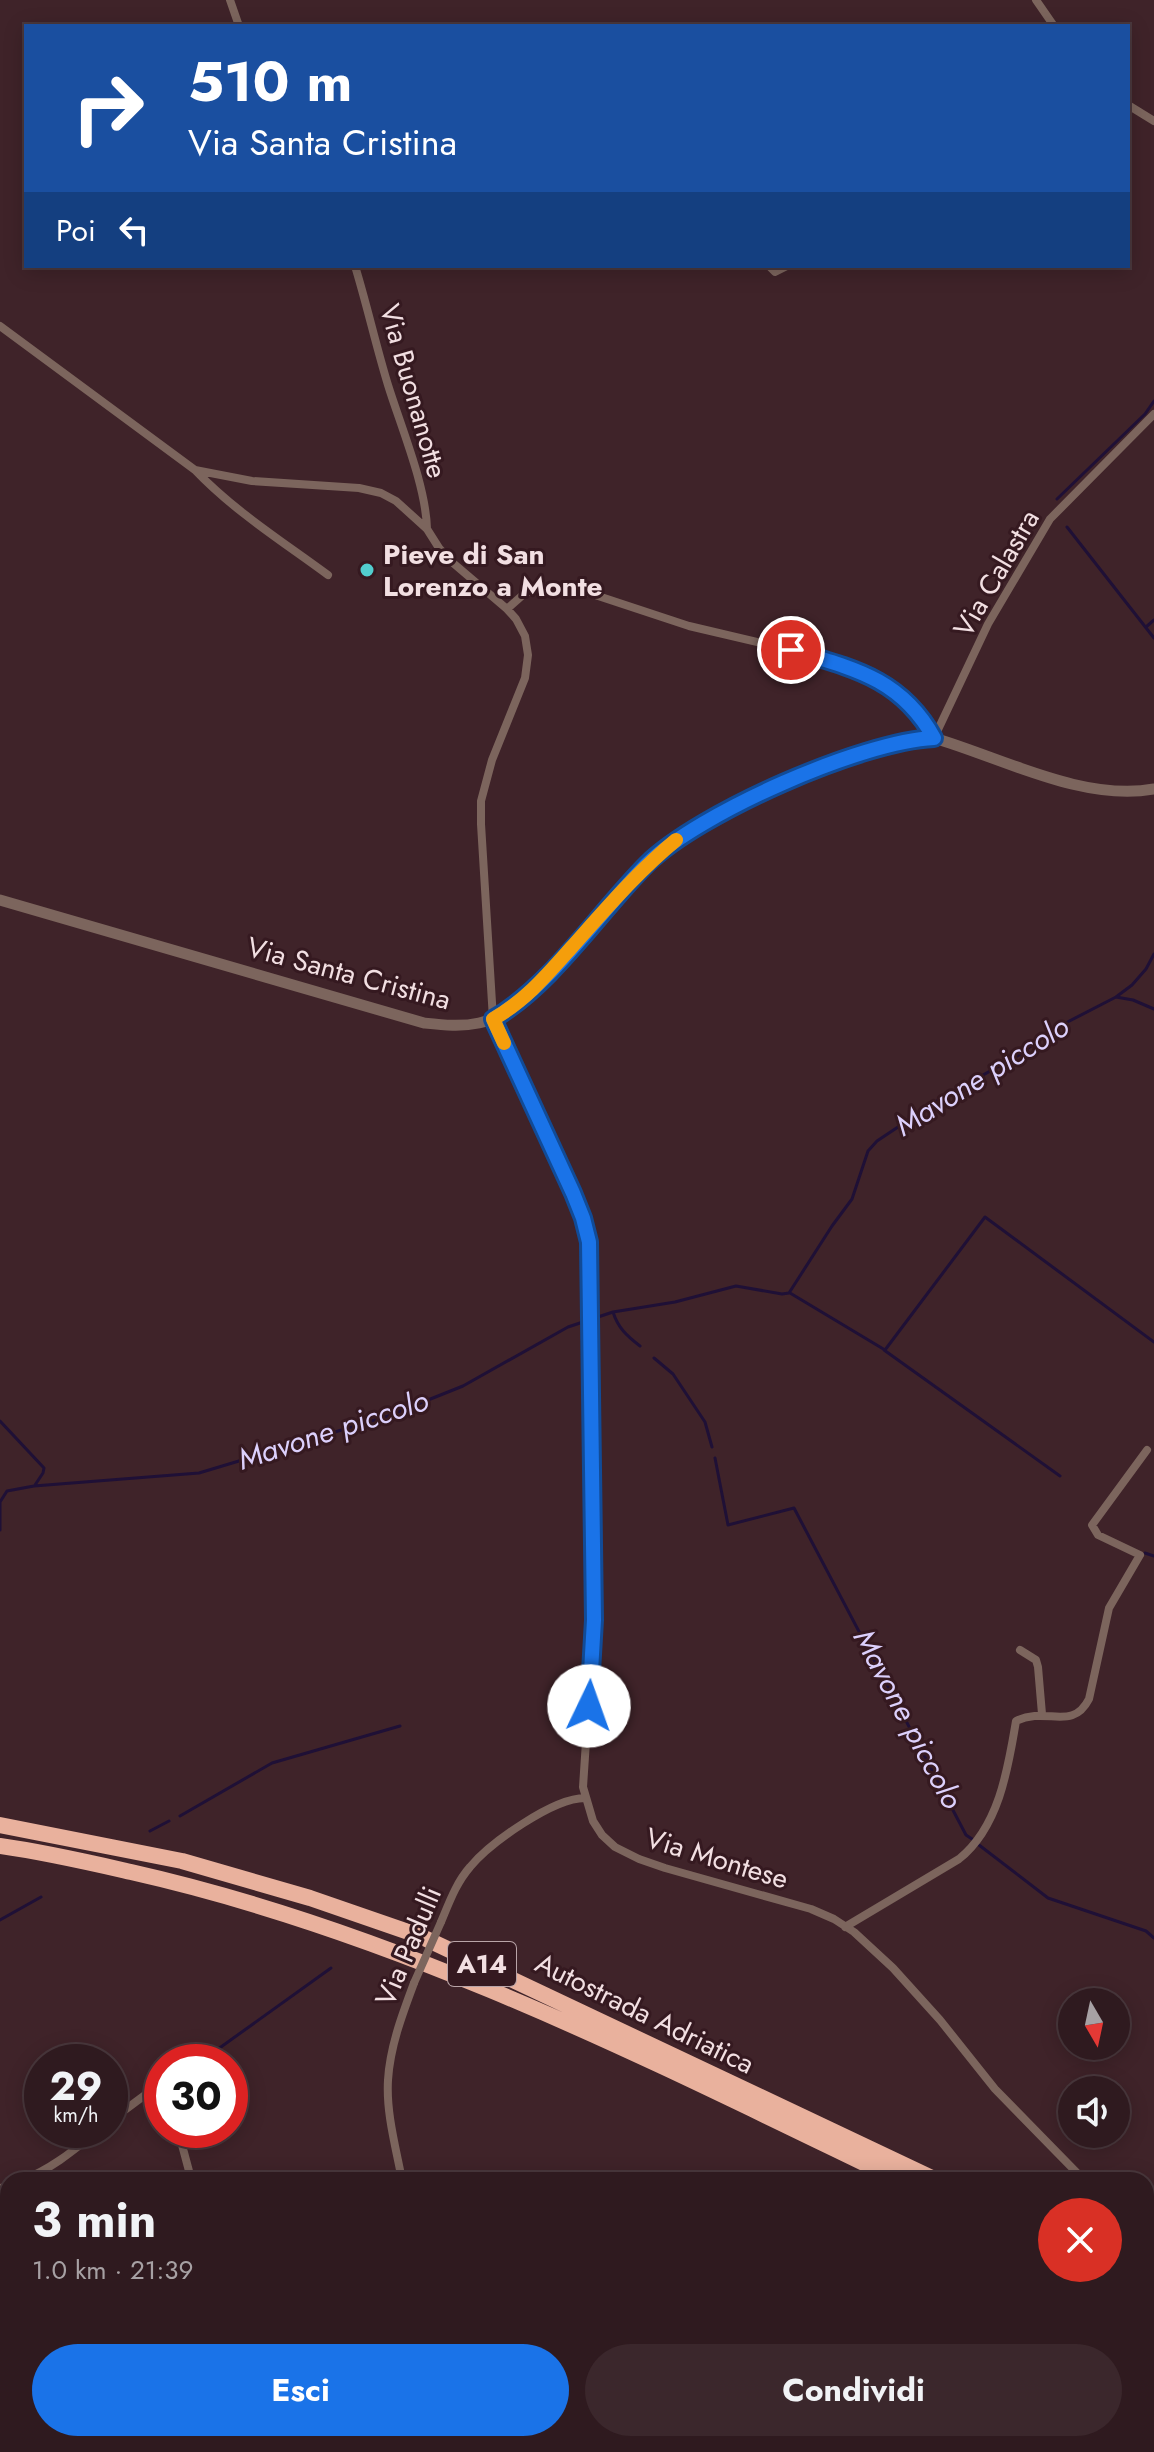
<!DOCTYPE html>
<html lang="it">
<meta charset="utf-8">
<style>
:root{--surface:#2f1a1f;--page:#3b272c;--text:#f1f3f6;--muted:#a7a1a4;--line:#4a383d;--accent:#1a73e8}
body{margin:0;font-family:Jost,sans-serif;background:var(--page);color:var(--text);height:100vh;display:flex;flex-direction:column;font-size:30px;white-space:nowrap}
*{box-sizing:border-box;margin:0}
p{font-size:26px;color:var(--muted)}
.icon{flex:none;width:44px;height:44px;fill:none;stroke:currentColor;stroke-width:2;stroke-linecap:round;stroke-linejoin:round}
.map{position:relative;flex:1;overflow:hidden}
.drawer{position:absolute;left:0px;top:2172px;width:1154px;height:280px;display:flex;flex-direction:column;background:var(--surface);border-radius:24px 24px 0 0;box-shadow:0 4px 20px #0003,0 0 0 2px var(--line)}
.drawer>*{flex:none}
.hud{position:absolute;left:24px;top:24px;width:1106px;height:244px;border-radius:0px;box-shadow:0 4px 20px #0003,0 0 0 2px var(--line);background:#1a4fa0;color:#fff;overflow:hidden}
.needle{width:52px;rotate:171deg}
.buttons{position:absolute;left:1058px;top:1988px;display:grid;gap:16px}
.buttons a{display:grid;place-items:center;width:72px;height:72px;border-radius:50%;background:var(--surface);box-shadow:0 4px 20px #0003,0 0 0 2px var(--line);font-size:40px}
.speed{position:absolute;left:24px;top:2044px;display:flex;gap:16px;font-size:40px;font-weight:700;text-align:center}
.speed>*{display:grid;place-content:center;width:104px;height:104px;border-radius:50%;background:var(--surface);box-shadow:0 4px 20px #0003,0 0 0 2px var(--line);line-height:1}
.speed small{font-size:20px;font-weight:400}
.speed .limit{border:12px solid #d22;background:#fff;color:#111}
.pin{position:absolute;display:grid;place-items:center;width:68px;height:68px;color:#fff;margin:-34px;border:4px solid #fff;border-radius:50%;box-shadow:0 2px 8px #0007}
.me{position:absolute;width:88px;margin:-44px;rotate:3deg;stroke-linejoin:round;filter:drop-shadow(0 0 6px #0008)}
.turn{display:flex;align-items:center;gap:28px;height:168px;padding:0 32px;font-size:36px}
.turn .icon{width:104px;height:104px;stroke-width:2.5}
.turn b{display:block;font-size:56px;line-height:68px}
.then{display:flex;align-items:center;height:76px;padding:0 32px;background:#0003;gap:16px;font-size:30px}
.round{display:grid;place-items:center;flex:none;width:84px;height:84px;border-radius:42px;background:var(--page)}
.overview{display:flex;align-items:center;justify-content:space-between;height:136px;padding:0 32px}
h1{font-size:48px;font-weight:700;line-height:60px}
.action{display:flex;gap:16px;margin-top:auto;padding:16px 32px}
.action a{flex:1;height:92px;border-radius:48px;background:var(--accent);color:#fff;font-size:32px;font-weight:700;line-height:92px;text-align:center}
.action a+a{background:var(--page);color:var(--text)}
.map>svg:first-child{display:block}
</style>
<div class="map">
<svg width="1154" height="2452" viewBox="0 0 1154 2452">
<rect width="100%" height="100%" fill="#3f2329"/>
<g fill="none" stroke-linecap="round" stroke-linejoin="round">
<path stroke="#1f1036" stroke-width="3" d="M 1057,499 L 1145,414 L 1154,401
M 1067,527 L 1154,638
M 1146,627 L 1154,620
M 1116,997 L 1133,1000 L 1154,1009
M 790,1293 L 885,1350 L 985,1217 L 1154,1342
M 613,1312 C 618,1328 627,1336 640,1346
M 884,1350 L 1060,1476
M 654,1358 L 673,1374 L 705,1422 L 712,1447
M 0,1421 L 44,1468 L 43,1473 L 35,1485
M 715,1458 L 728,1525 L 794,1508 L 945,1795 L 966,1835 L 972,1839
M 0,1530 L 0,1502 L 7,1491 L 34,1486 L 199,1473 L 388,1416 L 463,1386 L 568,1327 L 613,1312 L 675,1302 L 736,1286 L 782,1294 L 789,1293 L 832,1226 L 852,1199 L 868,1151 L 877,1141 L 940,1099 L 1019,1055 L 1052,1030 L 1116,997 L 1132,985 L 1146,969 L 1154,954
M 1145,1553 L 1154,1556
M 180,1816 L 272,1763 L 400,1726
M 150,1831 L 169,1821
M 979,1845 L 1048,1898 L 1146,1931 L 1154,1938
M 0,1920 L 41,1897
M 200,2062 L 331,1968"/>
<path stroke="#7c655d" stroke-width="8" d="M 230,0 L 239,26
M 1036,0 L 1054,26
M 1128,105 L 1154,121
M 355,266 C 367,305 376,346 388,385 C 401,427 426,486 427,529
M 769,266 L 775,272 L 787,266
M 0,326 L 195,470 L 252,481 L 359,488 L 381,493 L 396,501 L 427,529 L 439,548 L 453,563 L 507,609 L 516,619 L 525,636 L 528,655 L 525,678 L 492,760 L 481,801 L 481,824 L 493,1019 L 573,1193 L 583,1218 L 589,1242 L 594,1620 L 583,1787 L 593,1821 L 602,1835 L 615,1847 L 639,1859 L 665,1868 L 811,1909 L 834,1919 L 854,1932 L 893,1968 L 940,2020 L 995,2089 L 1084,2180
M 195,470 C 234,511 282,541 328,575
M 507,609 L 525,593 L 542,587 L 583,591 L 689,626 L 791,650 L 857,669 L 890,685 L 915,711 L 934,738
M 934,738 L 988,624 L 1050,519 L 1154,414
M 1020,1650 L 1036,1660 L 1038,1667 L 1042,1714
M 441,1922 C 449,1903 456,1883 470,1867 C 490,1843 553,1798 585,1798
M 845,1927 L 959,1859 C 999,1827 1008,1769 1016,1721 C 1047,1706 1072,1732 1089,1699 L 1109,1608 L 1140,1555 L 1098,1535 L 1092,1525 L 1147,1450
M 162,2082 L 157,2092 L 162,2100
M 110,2121 L 145,2095 L 157,2092
M 178,2130 L 189,2171 L 195,2180
M 23,2180 C 53,2168 74,2150 99,2130
M 402,2180 C 396,2148 386,2113 388,2080 C 390,2047 402,2015 414,1983
M 0,2188 L 8,2186
M 0,2216 L 8,2229
M 1146,2245 L 1154,2251
M 0,2284 L 8,2297
M 1146,2411 L 1154,2406
M 141,2444 L 145,2452
M 480,2444 L 488,2452
M 310,2452 L 320,2444
M 1088,2452 L 1097,2444"/>
<path stroke="#7c655d" stroke-width="11" d="M 0,900 L 424,1023 C 443,1025 461,1027 479,1023 C 533,1011 606,903 649,863 C 703,812 860,742 934,738 C 1002,758 1083,802 1154,789"/>
<path stroke="#e9b19d" stroke-width="16" d="M 0,1825 L 182,1861 L 310,1898 L 420,1936 L 936,2180
M 0,1846 C 44,1852 87,1862 131,1872 C 402,1933 650,2060 899,2180
M 1146,2278 L 1154,2282
M 1146,2299 L 1154,2303"/>
<path stroke="#7c655d" stroke-width="8" d="M 414,1983 L 441,1922"/>
</g>
<g fill="none" stroke-linecap="round" stroke-linejoin="round">
<g stroke="#114b97" stroke-width="20">
<path id="route" d="M 589,1706 L 594,1620 L 589,1242 L 583,1218 L 573,1193 L 493,1019 C 552,985 599,912 647,864 C 699,813 862,741 934,738 C 901,678 852,668 791,650"/>
</g>
<use href="#route" stroke="#1a73e8" stroke-width="14"/>
<path stroke="#f59e0b" stroke-width="14" d="M 504,1043 L 493,1019 C 525,1001 547,975 571,948 C 605,910 637,872 676,840"/>
</g>
<circle fill="#52cdce" stroke="#351920" stroke-width="3" cx="367" cy="570" r="8"/>
<g text-anchor="middle" stroke-width="6" stroke-linejoin="round" paint-order="stroke">
<rect fill="#351920" stroke="#b9a4a8" stroke-width="2" x="448" y="1942" width="68" height="44" rx="6"/>
<g font-size="26" font-weight="bold" fill="#f2dfe2">
<text x="482" y="1973">A14</text>
</g>
<g font-size="28" fill="#f2dfe2" stroke="#351920">
<text transform="translate(414 391) rotate(74)" y="10">Via Buonanotte</text>
<text transform="translate(996 573) rotate(-60)" y="10">Via Calastra</text>
<text transform="translate(349 973) rotate(15)" y="10">Via Santa Cristina</text>
<text transform="translate(717 1858) rotate(17)" y="10">Via Montese</text>
<text transform="translate(408 1946) rotate(-67)" y="10">Via Padulli</text>
<text transform="translate(645 2013) rotate(26)" y="10">Autostrada Adriatica</text>
</g>
<g font-size="28" font-weight="bold" fill="#f2dfe2" stroke="#351920" text-anchor="start">
<text x="383" y="564">Pieve di San<tspan x="383" dy="32">Lorenzo a Monte</tspan></text>
</g>
<g font-size="30" font-style="italic" fill="#dcd0fc" stroke="#351920">
<text transform="translate(982 1076) rotate(-32)" y="10">Mavone piccolo</text>
<text transform="translate(333 1430) rotate(-18)" y="10">Mavone piccolo</text>
<text transform="translate(908 1719) rotate(62)" y="10">Mavone piccolo</text>
</g>
</g>
</svg>
<div class="buttons">
<a><svg class="needle" viewBox="-14 -14 28 28"><path d="M0-13l5 13h-10z" fill="#e53935"/><path d="M0 13l5-13h-10z" fill="#a7a1a4"/></svg></a>
<a><svg class="icon" aria-label="sound" viewBox="0 0 24 24"><path d="M4 9h4l5-4v14l-5-4H4zM17 9q2 3 0 6"/></svg></a>
</div>
<div class="speed"><div>29<small>km/h</small></div><div class="limit">30</div></div>
<div class="pin" style="left:791px;top:650px;background:#d93025"><svg class="icon" aria-label="arrive" viewBox="0 0 24 24"><path d="M6 21V4h12l-3 4 3 4H6"/></svg></div>
<svg class="me" style="left:589px;top:1706px" viewBox="-20 -20 40 40"><circle r="19" fill="#fff"/><path d="M0-13L10 11 0 6-10 11z" fill="#1a73e8"/></svg>
<div class="hud">
<div class="turn"><svg class="icon" aria-label="right" viewBox="0 0 24 24"><path d="M7 20v-9h11M14 6l5 5-5 5"/></svg><div><b>510 m</b>Via Santa Cristina</div></div>
<div class="then">Poi<svg class="icon" aria-label="left" viewBox="0 0 24 24"><path d="M17 20v-9H6M10 6l-5 5 5 5"/></svg></div>
</div>
<section class="drawer">
<div class="overview"><div><h1>3 min</h1><p>1.0 km · 21:39</p></div><a class="round" style="background:#d93025;color:#fff"><svg class="icon" aria-label="close" viewBox="0 0 24 24"><path d="M6 6l12 12M18 6L6 18"/></svg></a></div>
<div class="action"><a>Esci</a><a>Condividi</a></div>
</section>
</div>
